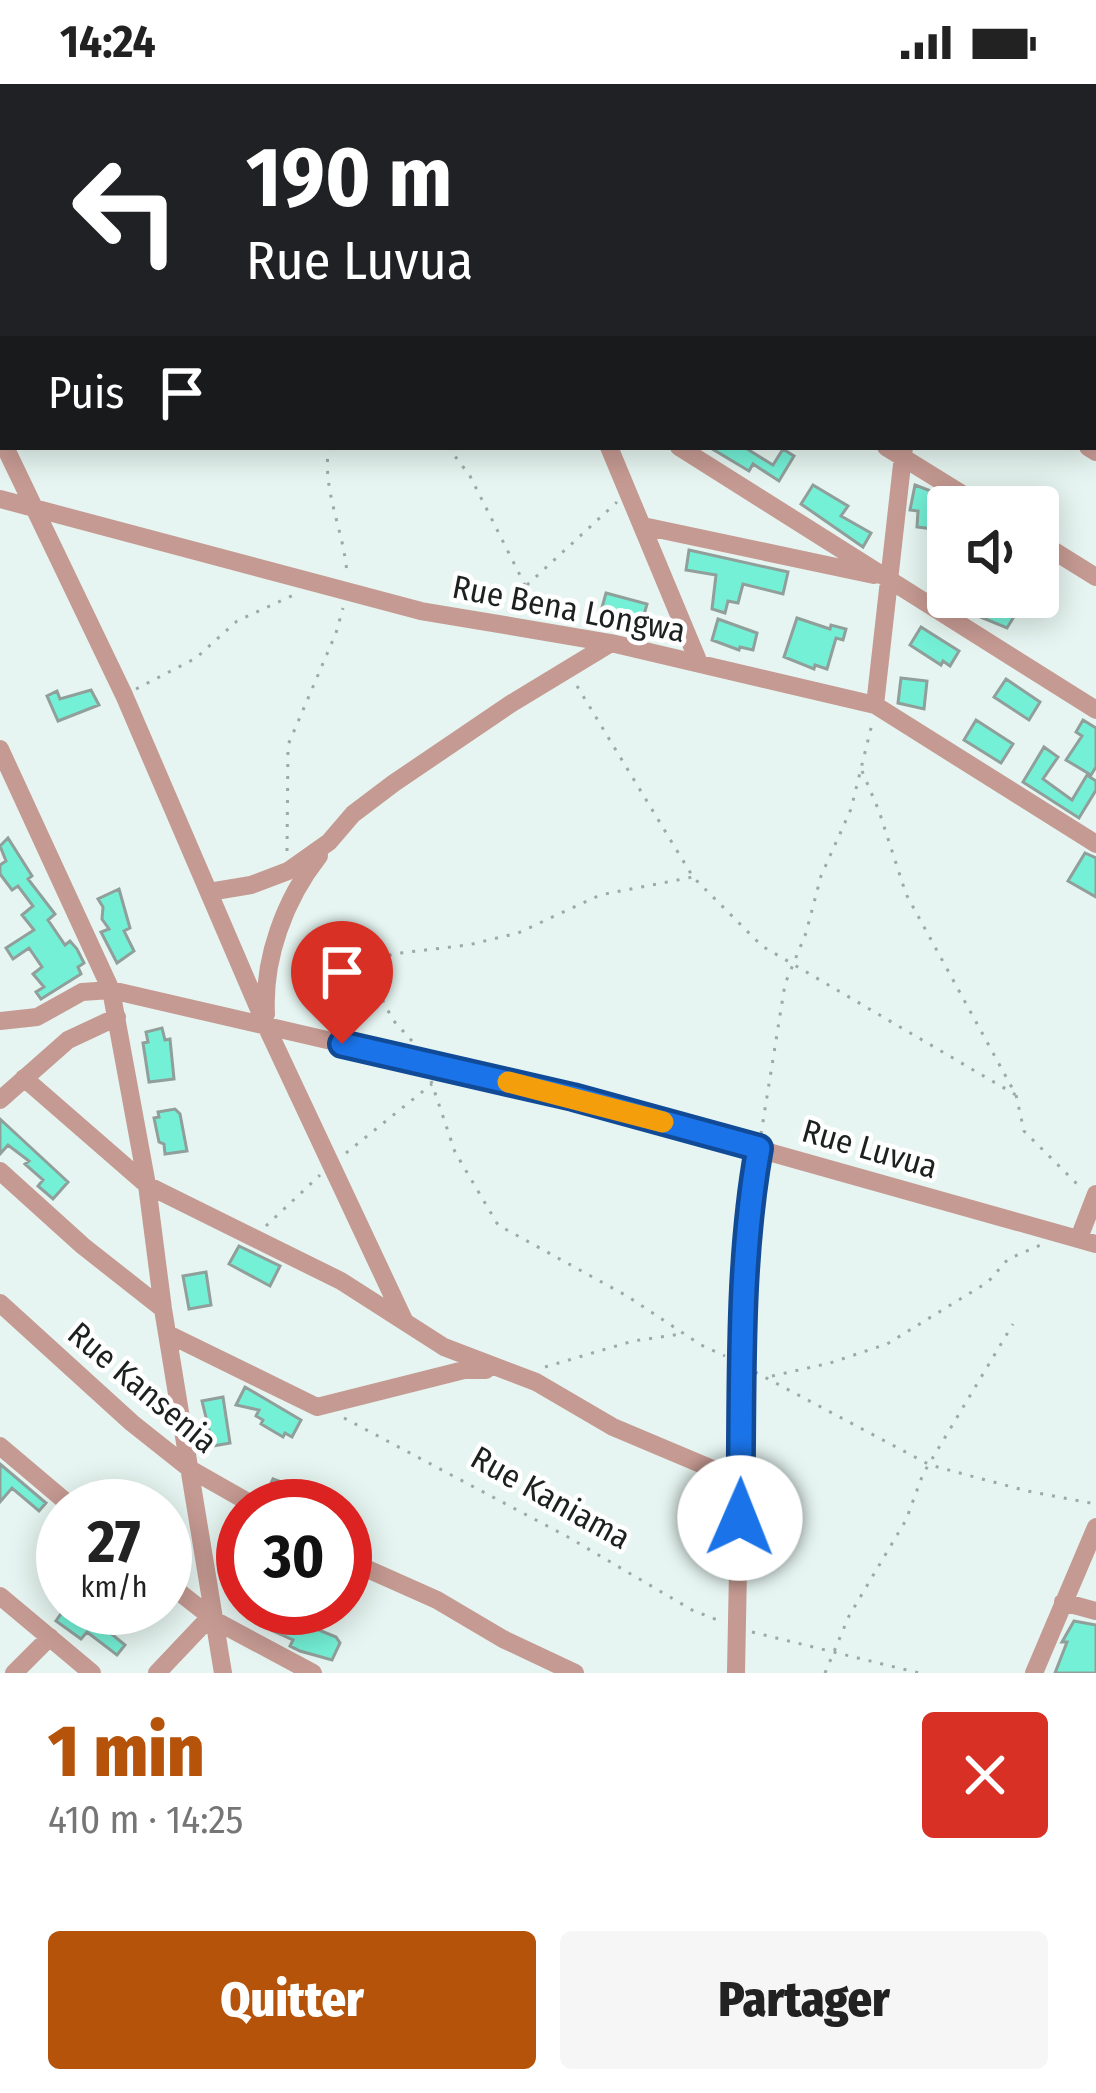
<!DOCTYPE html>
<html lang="fr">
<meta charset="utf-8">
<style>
:root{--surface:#fff;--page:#f6f6f6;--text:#222;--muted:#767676;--accent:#b45309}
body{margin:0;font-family:"Fira Sans Condensed",sans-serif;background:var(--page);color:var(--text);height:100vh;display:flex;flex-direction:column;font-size:45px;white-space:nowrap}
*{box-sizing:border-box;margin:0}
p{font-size:39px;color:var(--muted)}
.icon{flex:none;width:66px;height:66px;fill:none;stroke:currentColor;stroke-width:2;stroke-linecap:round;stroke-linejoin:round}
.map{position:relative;height:1589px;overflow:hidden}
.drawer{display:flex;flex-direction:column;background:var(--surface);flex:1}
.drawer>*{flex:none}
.banner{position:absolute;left:0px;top:0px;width:1098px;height:366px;box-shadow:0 6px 30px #0003;background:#202124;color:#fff;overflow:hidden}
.controls{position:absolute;left:927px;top:402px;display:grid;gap:24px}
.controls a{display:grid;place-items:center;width:132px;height:132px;border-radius:12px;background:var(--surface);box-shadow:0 6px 30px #0003;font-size:60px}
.speed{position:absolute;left:36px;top:1395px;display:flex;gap:24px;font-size:60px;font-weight:700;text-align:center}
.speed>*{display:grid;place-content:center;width:156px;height:156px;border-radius:50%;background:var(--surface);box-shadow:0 6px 30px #0003;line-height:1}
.speed small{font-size:30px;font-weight:400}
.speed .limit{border:18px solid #d22;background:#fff;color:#111}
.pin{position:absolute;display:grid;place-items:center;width:102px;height:102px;color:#fff;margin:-123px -51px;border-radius:50% 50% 50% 0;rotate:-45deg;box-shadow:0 0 12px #0007}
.pin .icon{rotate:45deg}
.me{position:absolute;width:132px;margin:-66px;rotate:1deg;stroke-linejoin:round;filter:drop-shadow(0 0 9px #0008)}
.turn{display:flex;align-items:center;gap:42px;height:252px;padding:0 48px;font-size:54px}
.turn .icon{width:156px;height:156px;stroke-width:2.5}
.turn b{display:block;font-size:84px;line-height:102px}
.then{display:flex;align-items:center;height:114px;padding:0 48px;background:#0003;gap:24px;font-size:45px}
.round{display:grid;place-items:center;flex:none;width:126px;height:126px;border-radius:12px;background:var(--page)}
.headline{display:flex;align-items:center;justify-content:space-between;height:204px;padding:0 48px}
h1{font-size:72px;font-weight:800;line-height:90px;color:var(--accent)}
.primary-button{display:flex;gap:24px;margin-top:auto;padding:24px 48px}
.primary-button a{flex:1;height:138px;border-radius:12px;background:var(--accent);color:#fff;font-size:48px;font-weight:800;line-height:138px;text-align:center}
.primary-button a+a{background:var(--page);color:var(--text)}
.status{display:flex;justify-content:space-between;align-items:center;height:84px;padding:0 60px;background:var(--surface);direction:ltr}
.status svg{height:33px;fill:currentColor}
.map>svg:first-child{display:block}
</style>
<div class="status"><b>14:24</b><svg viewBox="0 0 49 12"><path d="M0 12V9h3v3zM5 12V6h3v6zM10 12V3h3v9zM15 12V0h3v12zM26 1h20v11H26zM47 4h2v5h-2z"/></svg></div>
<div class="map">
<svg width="1096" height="1589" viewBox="0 0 1096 1589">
<rect width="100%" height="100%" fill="#e6f5f1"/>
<path fill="#74f0d6" stroke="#919f9b" stroke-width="3" d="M 709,363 L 744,363 L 773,381 L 783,365 L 794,372 L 779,397 L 753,380 L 749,387 Z
M 813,401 L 848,422 L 841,432 L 871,449 L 863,463 L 801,420 Z
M 915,401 L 931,407 L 930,420 L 943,422 L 941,446 L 917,443 L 918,427 L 910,426 Z
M 689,466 L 788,488 L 783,510 L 743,500 L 738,519 L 728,517 L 725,529 L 712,525 L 716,491 L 686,486 Z
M 606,509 L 647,520 L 642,538 L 601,527 Z
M 976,513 L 1001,513 L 996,519 L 1015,531 L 1007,544 L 978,532 L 980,529 L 970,523 Z
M 797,534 L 830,545 L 831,541 L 846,545 L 843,556 L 836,554 L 827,585 L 815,581 L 814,585 L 784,573 Z
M 718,535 L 757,549 L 753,566 L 740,563 L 739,566 L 712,556 Z
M 921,543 L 959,567 L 950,582 L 943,577 L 941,581 L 910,561 Z
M 901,594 L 927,597 L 924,625 L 898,619 Z
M 1006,595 L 1040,618 L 1029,636 L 994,613 Z
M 91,606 L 99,621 L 58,637 L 47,612 L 57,607 L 60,615 Z
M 976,636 L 1013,660 L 1001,679 L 964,656 Z
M 1083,636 L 1096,644 L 1096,683 L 1091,691 L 1066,676 L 1082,652 L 1076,648 Z
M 1044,663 L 1058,673 L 1043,695 L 1072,716 L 1087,691 L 1096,697 L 1096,706 L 1079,734 L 1023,698 Z
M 8,754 L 32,792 L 28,795 L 55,830 L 48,836 L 65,861 L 70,857 L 77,865 L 84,879 L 78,883 L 81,890 L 41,915 L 36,908 L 44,903 L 33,890 L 42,883 L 29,864 L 13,875 L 6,864 L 34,846 L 22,831 L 33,822 L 18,802 L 12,806 L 0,790 L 0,781 L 6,777 L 0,762 Z
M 1085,769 L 1096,774 L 1096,813 L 1068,797 Z
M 119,805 L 130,844 L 124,847 L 134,867 L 117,879 L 101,848 L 109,845 L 102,835 L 103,823 L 98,815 Z
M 162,944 L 165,956 L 170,955 L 174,995 L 149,998 L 143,959 L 148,958 L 146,948 Z
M 175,1025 L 180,1030 L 187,1067 L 165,1070 L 164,1060 L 159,1058 L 154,1034 L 159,1033 L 158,1028 Z
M 0,1035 L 68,1098 L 53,1115 L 38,1102 L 43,1096 L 25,1080 L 29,1077 L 8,1061 L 0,1070 Z
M 239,1162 L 280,1182 L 270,1202 L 229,1180 Z
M 206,1188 L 211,1221 L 189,1225 L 183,1192 Z
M 245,1303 L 301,1336 L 292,1353 L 285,1349 L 283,1353 L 261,1340 L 263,1336 L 256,1332 L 259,1326 L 236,1321 Z
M 223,1313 L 230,1359 L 213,1362 L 202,1317 Z
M 0,1380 L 46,1419 L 39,1427 L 12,1404 L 0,1418 Z
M 273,1395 L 306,1407 L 305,1411 L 311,1414 L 307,1422 L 284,1422 L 275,1418 L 277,1414 L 267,1408 Z
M 65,1524 L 80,1524 L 125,1561 L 117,1571 L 87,1548 L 81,1555 L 56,1537 Z
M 280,1530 L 336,1553 L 340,1559 L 332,1576 L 300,1567 L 290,1562 L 293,1556 L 271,1546 Z
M 1074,1537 L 1096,1541 L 1096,1589 L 1055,1589 L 1067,1558 L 1062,1558 Z"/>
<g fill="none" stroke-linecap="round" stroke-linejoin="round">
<path stroke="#9da9a6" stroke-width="3" stroke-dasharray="3 9" stroke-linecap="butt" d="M 296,0 L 297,3
M 329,363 C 321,405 345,449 347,491
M 448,363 L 470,392 L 539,529
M 527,501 L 617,418
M 577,602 L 693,793 L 762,862 L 1016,1011
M 136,605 L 196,574 L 237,537 L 296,510
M 862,687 L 879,727 L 906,810 L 1016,1011 L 1024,1047 L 1081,1104
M 287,767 L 288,661 L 336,549 L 343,524
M 412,957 L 393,936 L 371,894 L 369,888 L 379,877 L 392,870 L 468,861 L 518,849 L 600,811 L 693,793
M 431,997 L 455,1068 L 498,1141 L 627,1212 L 701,1261 L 725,1272
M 761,1050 L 785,900 L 806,849 L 821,792 L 851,725 L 872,640
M 346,1069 L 432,1000
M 266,1142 L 320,1091
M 545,1283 L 633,1257 L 681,1250
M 755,1288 L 930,1381 L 1027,1407 L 1096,1420
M 772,1292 L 830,1279 L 887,1260 L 988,1198 L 1008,1175 L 1043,1160
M 344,1334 L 568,1453 L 692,1526 L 720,1537
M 752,1548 L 919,1589
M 825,1589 L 849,1532 L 906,1436 L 923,1390 L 1013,1240"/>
<path stroke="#c59a92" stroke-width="18" d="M 366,0 L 378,3
M 737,0 L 742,3
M 1023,0 L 1025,3
M 1061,3 L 1063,0
M 0,35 L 3,36
M 1095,89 L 1096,90
M 0,157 L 3,158
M 1095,225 L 1096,226
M 0,268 L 3,268
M 5,363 L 124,611 L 267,944 L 404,1236
M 609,363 L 699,579
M 679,363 L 1096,626
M 886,363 L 983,423
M 1088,363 L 1096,368
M 0,415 L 421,527 L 611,559 L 875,621 L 1096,760
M 643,442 L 874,491
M 1038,457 L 1096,493
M 875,621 L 904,363
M 0,665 L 111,906 L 147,1101 L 163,1225 L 223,1589
M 209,808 L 251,801 L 288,787 L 329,758 L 353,730 L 394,699 L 512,619 L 611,559
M 266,930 C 263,874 285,815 319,772
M 0,937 L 37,933 L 82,908 L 111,906 L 573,1013 L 1096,1160
M 24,994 L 147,1101 L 341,1197 L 444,1263 L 536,1298 L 613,1343 L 741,1397
M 0,1016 L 68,956 L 117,933
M 0,1087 L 83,1162 L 163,1225
M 1079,1154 L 1096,1110
M 0,1219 L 132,1339 L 190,1385 L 255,1422
M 168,1250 L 317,1323 L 464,1286 L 486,1286
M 0,1362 L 71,1422
M 345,1475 L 437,1516 L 503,1555 L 575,1589
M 165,1497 L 216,1537 L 313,1589
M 0,1512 L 92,1589
M 1063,1518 L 1096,1527
M 14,1589 L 50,1553
M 157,1589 L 210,1533
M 736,1589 L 744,1176 L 748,1121 L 759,1064
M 1034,1589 L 1096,1443"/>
</g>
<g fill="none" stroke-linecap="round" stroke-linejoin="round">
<g stroke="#114b97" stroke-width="30">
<path id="route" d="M 342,960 L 573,1013 L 759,1064 C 737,1186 743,1310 740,1434"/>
</g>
<use href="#route" stroke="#1a73e8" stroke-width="21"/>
<path stroke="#f59e0b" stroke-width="21" d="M 508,998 L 663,1038"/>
</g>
<g text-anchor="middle" stroke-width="9" stroke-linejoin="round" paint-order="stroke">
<g font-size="33" fill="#1c2120" stroke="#fff">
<text transform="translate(569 524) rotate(11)" y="12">Rue Bena Longwa</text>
<text transform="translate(870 1064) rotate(16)" y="12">Rue Luvua</text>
<text transform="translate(143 1303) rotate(40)" y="12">Rue Kansenia</text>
<text transform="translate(551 1413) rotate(29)" y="12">Rue Kaniama</text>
</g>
</g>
</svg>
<div class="controls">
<a><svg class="icon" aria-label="sound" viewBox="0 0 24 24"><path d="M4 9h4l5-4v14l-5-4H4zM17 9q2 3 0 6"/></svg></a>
</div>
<div class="speed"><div>27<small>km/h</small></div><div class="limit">30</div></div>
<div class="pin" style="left:342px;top:960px;background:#d93025"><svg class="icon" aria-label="arrive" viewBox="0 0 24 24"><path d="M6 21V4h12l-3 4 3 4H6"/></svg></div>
<svg class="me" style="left:740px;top:1434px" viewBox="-20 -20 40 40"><circle r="19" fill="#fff"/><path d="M0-13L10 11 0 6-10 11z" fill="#1a73e8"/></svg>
<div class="banner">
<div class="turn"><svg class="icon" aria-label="left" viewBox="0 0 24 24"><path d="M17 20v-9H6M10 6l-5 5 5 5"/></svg><div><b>190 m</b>Rue Luvua</div></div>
<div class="then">Puis<svg class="icon" aria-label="arrive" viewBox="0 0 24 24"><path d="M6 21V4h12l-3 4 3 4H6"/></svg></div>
</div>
</div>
<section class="drawer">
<div class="headline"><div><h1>1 min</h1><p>410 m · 14:25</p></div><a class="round" style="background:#d93025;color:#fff"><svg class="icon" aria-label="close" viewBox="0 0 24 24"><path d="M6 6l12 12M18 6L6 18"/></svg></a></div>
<div class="primary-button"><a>Quitter</a><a>Partager</a></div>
</section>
